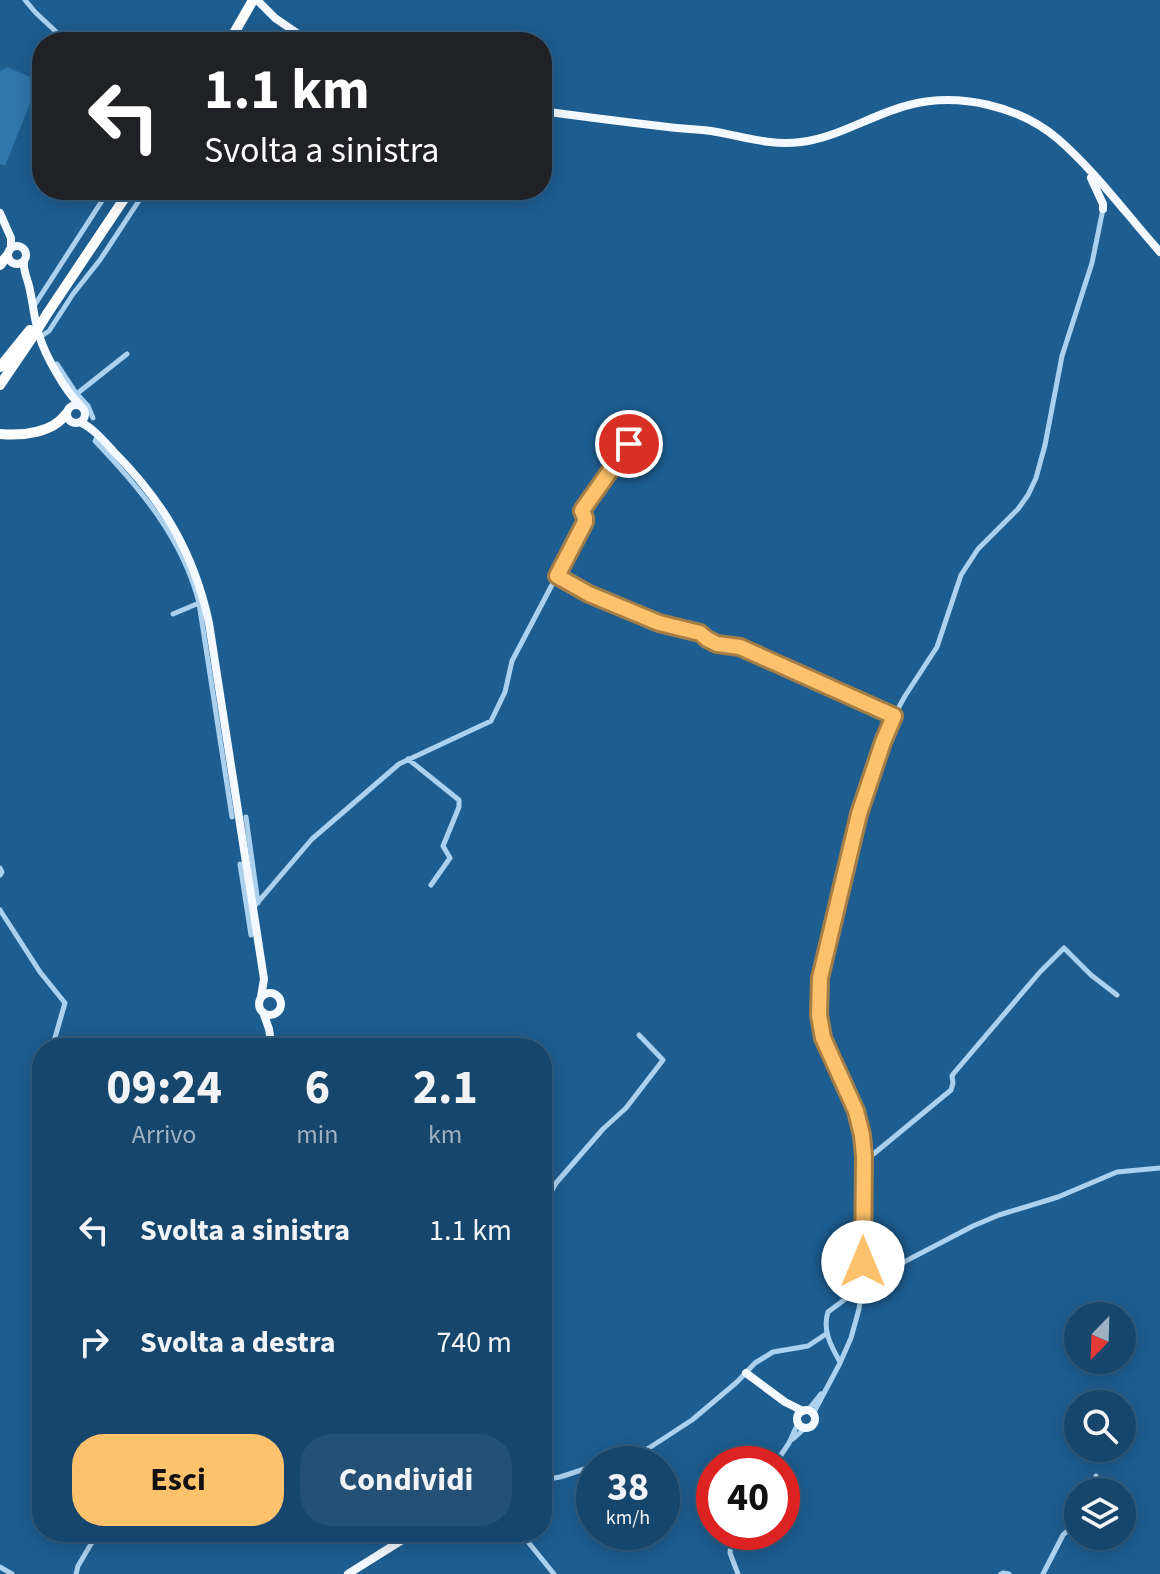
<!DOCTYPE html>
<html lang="it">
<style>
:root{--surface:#16466c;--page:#235074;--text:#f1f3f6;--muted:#9eb1c2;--line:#355e7f;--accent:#fdc26b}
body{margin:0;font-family:"Source Sans 3",sans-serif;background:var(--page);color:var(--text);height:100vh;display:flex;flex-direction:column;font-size:30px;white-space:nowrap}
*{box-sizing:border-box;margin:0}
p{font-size:26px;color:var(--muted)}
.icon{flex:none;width:44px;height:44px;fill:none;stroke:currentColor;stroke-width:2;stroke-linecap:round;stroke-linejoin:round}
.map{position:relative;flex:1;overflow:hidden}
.drawer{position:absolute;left:32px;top:1038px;width:520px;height:504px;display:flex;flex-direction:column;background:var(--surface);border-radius:32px;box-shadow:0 4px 20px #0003,0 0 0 2px var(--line)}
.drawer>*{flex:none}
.banner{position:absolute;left:32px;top:32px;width:520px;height:168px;border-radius:32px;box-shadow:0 4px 20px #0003,0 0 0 2px var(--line);background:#202124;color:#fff;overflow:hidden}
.needle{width:52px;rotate:203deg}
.tools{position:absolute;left:1064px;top:1302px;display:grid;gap:16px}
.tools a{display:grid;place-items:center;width:72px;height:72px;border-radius:50%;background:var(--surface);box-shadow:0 4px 20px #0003,0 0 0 2px var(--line);font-size:40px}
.speed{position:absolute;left:576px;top:1446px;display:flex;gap:16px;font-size:40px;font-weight:700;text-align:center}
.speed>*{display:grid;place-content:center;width:104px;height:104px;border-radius:50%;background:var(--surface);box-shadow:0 4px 20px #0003,0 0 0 2px var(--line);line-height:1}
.speed small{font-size:20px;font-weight:400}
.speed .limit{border:12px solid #d22;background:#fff;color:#111}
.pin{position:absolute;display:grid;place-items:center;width:68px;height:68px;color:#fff;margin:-34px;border:4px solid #fff;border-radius:50%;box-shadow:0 2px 8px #0007}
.me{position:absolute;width:88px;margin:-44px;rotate:0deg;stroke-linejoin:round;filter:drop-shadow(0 0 6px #0008)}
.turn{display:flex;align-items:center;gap:28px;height:168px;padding:0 40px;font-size:36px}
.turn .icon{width:104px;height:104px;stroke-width:2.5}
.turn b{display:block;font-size:56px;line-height:68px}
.eta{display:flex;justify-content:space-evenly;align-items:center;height:136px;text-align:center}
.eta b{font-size:48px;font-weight:700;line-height:56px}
.button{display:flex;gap:16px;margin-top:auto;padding:16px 40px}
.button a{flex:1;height:92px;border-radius:32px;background:var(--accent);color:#111;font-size:32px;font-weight:700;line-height:92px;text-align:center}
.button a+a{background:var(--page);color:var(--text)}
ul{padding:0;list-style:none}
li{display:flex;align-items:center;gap:24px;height:112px;padding:0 40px}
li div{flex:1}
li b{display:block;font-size:30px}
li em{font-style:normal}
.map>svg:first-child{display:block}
</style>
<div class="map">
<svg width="1160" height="1574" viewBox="0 0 1160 1574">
<rect width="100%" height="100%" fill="#1d5d90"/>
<path fill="#3077ad" d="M 7,67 L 35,79 L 33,85 L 35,91 L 5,166 L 0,164 L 0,71 Z"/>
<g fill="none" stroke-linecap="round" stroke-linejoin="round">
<path stroke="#acd1ee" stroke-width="5" d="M 25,0 L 35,12 L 67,42
M 34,306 L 109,190
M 40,337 L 49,331 L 73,294 L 100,260 L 146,190
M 53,365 L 57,364 L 76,393 L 88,406 L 93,418
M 70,395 L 79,392 L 127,354
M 98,435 L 95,441 C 140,488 183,539 199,603 L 173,614
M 557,576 L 589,594 L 659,623 L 700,633 L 717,644 L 740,647 L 894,716
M 199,603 L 232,817
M 408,759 L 459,800 L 459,807 L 443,846 L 450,858 L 431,885
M 246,817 L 258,903
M 240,864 L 251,935
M 0,868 L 2,872 L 0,875
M 253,908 L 312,839 L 399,764 L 491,721 L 505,692 L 512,661 L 585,522 L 585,518 L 582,511 L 583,509 C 597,483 620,463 632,437
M 0,910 L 40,972 L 65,1003 L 52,1048
M 865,1161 L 951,1090 L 953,1083 L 952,1076 L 954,1073 L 1040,972 L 1064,948 L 1091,975 L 1117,995
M 42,1207 L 34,1220 L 36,1228 L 42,1236
M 542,1221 L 547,1208 L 546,1201 L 556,1183 L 603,1129 L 626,1108 L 663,1060 L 639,1035
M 542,1248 L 542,1253
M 863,1278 L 879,1275 L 973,1226 L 999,1215 L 1058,1197 L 1117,1172 L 1160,1168
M 840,1362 C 831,1346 822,1330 828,1312 L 860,1288
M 808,1410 L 821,1394
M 813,1414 L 840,1363 L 851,1338 L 859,1309 L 863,1278 L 864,1156 L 862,1135 L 856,1111 L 823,1038 L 819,1015 L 820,978 L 859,814 L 890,723 L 905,696 L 937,647 L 961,575 L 978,549 L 1018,509 L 1028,495 L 1036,478 L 1045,445 L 1062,356 L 1092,263 L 1103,209
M 793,1439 L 805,1428
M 602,1464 L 621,1460 L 649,1448 L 669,1435 L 692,1420 L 737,1382 L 755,1363 L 773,1352 L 808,1346 L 826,1334
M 775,1464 L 789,1443 L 798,1423
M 1096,1476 L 1100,1492
M 542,1480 L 560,1477 L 594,1466
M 520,1532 L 554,1574
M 732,1532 L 730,1553 L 738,1574
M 0,1567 L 12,1574
M 76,1574 L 78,1566 L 98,1532
M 1001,1574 L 1003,1573 L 1009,1574
M 1043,1574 L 1063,1535 L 1078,1521"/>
<path stroke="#f3f9ff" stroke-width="8" d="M 257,0 L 275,18 L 310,42
M 542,111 C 584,117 626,122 668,127 C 683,129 697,129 711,131 C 741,136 770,146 801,142 C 837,138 873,114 909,105 C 959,92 1019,106 1058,139 C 1095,171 1127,215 1160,252
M 1091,178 L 1103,204 L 1103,209
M 0,213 L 11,238 L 11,248
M8 255a9 9 0 1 1 18 0a9 9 0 1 1-18 0Z
M 24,262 C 23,271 27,277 29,286 C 33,302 34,319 39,335 C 45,355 65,391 80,405
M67 414a9 9 0 1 1 18 0a9 9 0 1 1-18 0Z
M 80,422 C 93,428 103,440 113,451 C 163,501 194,553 209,623 L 264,979 L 261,997
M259 1004a11 11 0 1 1 22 0a11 11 0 1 1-22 0Z
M 263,1012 L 269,1029 L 272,1048
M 746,1373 L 785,1402 L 803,1411
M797 1419a9 9 0 1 1 18 0a9 9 0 1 1-18 0Z
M 348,1574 L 415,1532"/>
<path stroke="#fff" stroke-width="10" d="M 305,38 L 307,42
M 229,42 L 253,0
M 0,265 L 7,256
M 47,314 L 130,190
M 0,367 L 30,330
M 0,385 L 36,332
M 0,434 C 22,436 53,433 66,414"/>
<path stroke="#fff" stroke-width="10" d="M 36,332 L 47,314"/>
</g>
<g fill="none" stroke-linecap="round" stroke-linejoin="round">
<g stroke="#a47e46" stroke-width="20">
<path id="route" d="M 629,444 L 583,509 L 582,511 L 585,518 L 585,522 L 557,576 L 589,594 L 659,623 L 700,633 L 707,639 L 717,644 L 740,647 L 894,716 L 883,742 L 859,814 L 820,978 L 819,1015 L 823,1038 L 856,1111 L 862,1135 L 864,1156 L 863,1262"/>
</g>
<use href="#route" stroke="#fdc26b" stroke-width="14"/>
</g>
</svg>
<div class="tools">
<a><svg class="needle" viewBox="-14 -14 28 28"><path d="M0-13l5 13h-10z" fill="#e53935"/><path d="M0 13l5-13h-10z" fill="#9eb1c2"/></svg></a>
<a><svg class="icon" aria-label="search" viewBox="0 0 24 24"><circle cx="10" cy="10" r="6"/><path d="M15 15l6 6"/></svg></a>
<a><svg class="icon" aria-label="layers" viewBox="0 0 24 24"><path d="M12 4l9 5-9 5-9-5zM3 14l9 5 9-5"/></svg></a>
</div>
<div class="speed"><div>38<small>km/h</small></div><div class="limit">40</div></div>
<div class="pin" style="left:629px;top:444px;background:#d93025"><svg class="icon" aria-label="arrive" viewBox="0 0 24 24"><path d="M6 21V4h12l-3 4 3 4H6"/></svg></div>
<svg class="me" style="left:863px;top:1262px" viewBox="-20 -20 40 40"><circle r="19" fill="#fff"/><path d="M0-13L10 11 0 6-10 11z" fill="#fdc26b"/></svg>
<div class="banner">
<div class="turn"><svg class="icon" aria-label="left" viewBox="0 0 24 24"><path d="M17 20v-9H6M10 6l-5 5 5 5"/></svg><div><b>1.1 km</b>Svolta a sinistra</div></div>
</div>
<section class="drawer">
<div class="eta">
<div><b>09:24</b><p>Arrivo</p></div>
<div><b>6</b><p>min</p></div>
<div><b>2.1</b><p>km</p></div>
</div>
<ul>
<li><svg class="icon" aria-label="left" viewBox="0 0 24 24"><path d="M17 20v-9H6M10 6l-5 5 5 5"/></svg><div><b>Svolta a sinistra</b></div><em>1.1 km</em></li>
<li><svg class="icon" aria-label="right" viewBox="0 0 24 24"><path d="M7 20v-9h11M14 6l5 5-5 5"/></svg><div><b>Svolta a destra</b></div><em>740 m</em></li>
</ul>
<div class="button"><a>Esci</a><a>Condividi</a></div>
</section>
</div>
